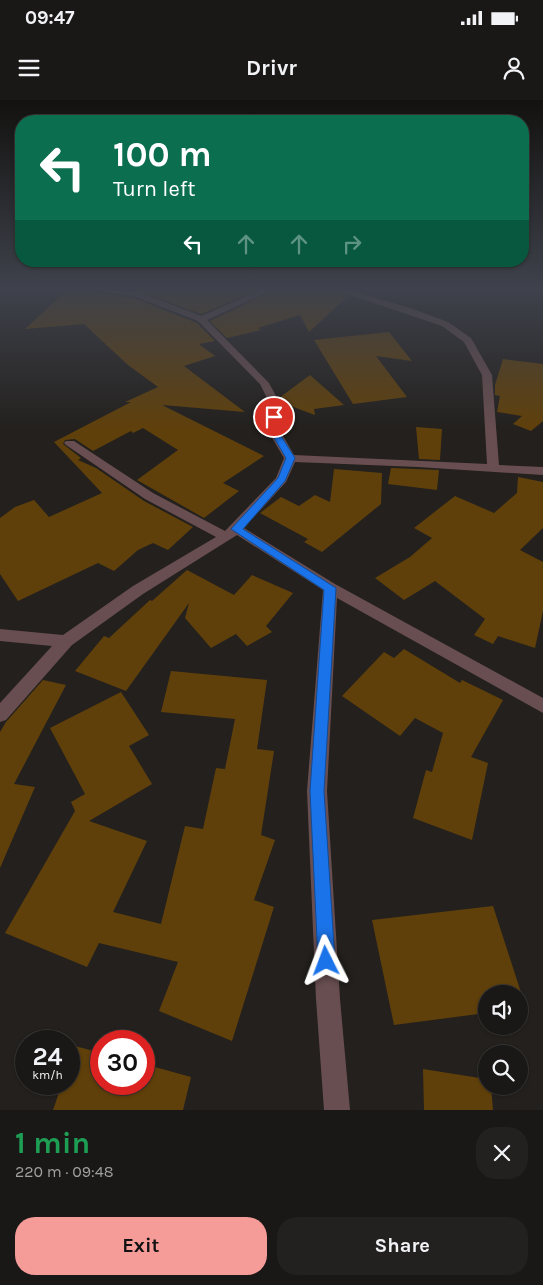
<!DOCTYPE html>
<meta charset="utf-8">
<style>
:root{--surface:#1a1816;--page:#23211f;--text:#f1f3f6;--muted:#9fa0a1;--line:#383735;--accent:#f59b98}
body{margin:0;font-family:Karla,sans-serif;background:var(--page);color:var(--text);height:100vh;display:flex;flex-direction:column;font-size:19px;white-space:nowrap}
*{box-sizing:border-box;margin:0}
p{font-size:16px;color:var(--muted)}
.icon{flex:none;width:28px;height:28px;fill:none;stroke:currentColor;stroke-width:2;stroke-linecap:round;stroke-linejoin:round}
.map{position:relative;height:1010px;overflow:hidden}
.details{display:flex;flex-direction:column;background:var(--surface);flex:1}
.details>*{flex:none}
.banner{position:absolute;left:15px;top:15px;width:514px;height:152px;border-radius:20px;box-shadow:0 1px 4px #0004,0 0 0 1px var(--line);background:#0b6e4f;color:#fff;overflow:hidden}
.controls{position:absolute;left:478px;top:885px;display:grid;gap:10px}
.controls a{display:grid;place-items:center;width:50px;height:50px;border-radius:50%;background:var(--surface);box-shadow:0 1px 4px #0004,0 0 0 1px var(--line);font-size:25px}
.speed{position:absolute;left:15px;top:930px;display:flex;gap:10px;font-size:25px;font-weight:700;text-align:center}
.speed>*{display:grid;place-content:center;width:65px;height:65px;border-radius:50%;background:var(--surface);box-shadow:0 1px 4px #0004,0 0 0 1px var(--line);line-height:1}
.speed small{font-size:12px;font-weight:400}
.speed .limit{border:8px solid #d22;background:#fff;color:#111}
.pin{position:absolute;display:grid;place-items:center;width:42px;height:42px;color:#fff;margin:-21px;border:2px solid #fff;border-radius:50%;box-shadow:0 1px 5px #0007}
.me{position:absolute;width:55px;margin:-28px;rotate:357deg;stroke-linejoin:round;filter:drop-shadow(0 0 4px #0008)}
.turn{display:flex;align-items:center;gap:18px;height:105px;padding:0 15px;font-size:22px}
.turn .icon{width:65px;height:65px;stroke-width:2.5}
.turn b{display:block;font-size:35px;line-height:42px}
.lanes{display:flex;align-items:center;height:48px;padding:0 15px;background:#0003;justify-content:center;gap:25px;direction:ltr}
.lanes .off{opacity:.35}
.round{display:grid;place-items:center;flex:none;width:52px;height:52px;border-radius:20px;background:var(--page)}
.summary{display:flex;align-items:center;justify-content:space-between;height:85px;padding:0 15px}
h1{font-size:30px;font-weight:700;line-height:38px;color:#1e9e55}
.action{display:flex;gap:10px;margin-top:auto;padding:10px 15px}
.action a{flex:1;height:58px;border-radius:20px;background:var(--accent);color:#111;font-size:20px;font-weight:700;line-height:58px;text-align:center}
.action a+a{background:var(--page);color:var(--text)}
.status{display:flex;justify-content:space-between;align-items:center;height:35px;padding:0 25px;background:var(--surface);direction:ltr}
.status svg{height:14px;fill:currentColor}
header{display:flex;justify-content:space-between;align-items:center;height:65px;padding:0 15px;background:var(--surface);font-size:22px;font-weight:700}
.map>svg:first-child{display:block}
</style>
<div class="status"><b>09:47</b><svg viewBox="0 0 49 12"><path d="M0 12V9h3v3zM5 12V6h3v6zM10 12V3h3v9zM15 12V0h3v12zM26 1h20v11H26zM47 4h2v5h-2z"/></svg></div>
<header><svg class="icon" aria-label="menu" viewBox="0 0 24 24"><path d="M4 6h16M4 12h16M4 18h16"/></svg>Drivr<svg class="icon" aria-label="person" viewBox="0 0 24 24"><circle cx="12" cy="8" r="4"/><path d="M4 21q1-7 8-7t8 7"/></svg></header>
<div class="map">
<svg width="543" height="1010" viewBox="0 0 543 1010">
<rect width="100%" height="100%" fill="#23201d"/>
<path fill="#60400a" d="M 67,190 L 104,193 L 134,198 L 197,223 L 215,241 L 199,244 L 215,256 L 184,266 L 245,312 L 162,305 L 264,356 L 223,383 L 239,391 L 204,418 L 137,380 L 178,350 L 143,328 L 133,333 L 131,331 L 93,351 L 75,339 L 65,340 L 63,344 L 81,358 L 78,360 L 96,368 L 144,401 L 193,427 L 168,450 L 153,443 L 138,450 L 114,471 L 98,463 L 18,501 L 0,474 L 0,418 L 15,407 L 34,400 L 49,417 L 102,393 L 54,342 L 131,302 L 125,302 L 158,287 L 128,265 L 84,224 L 25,229 Z
M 135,190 L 257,190 L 201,214 Z
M 274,190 L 334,190 L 348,196 L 309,232 L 300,215 L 258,228 L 261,230 L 227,238 L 210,221 Z
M 389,232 L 412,261 L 376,256 L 407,297 L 353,304 L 314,240 Z
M 503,259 L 543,264 L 543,321 L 531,331 L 513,324 L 522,316 L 497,312 L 500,296 L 495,295 L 495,285 Z
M 310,275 L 344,305 L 314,309 L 315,315 L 280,302 L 279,298 Z
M 416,327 L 442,329 L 440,360 L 419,359 Z
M 391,368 L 439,370 L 437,390 L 388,384 Z
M 334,369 L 382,373 L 381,404 L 322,452 L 304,442 L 308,439 L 260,413 L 281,397 L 299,406 L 315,395 L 330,402 Z
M 518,377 L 543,382 L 543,428 L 520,450 L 543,462 L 543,511 L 535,548 L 498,536 L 493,544 L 474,535 L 485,519 L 435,481 L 404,500 L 375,478 L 410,457 L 432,438 L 414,428 L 455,396 L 494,413 L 517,393 Z
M 187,470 L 234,495 L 252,475 L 293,493 L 266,526 L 272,532 L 247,546 L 236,534 L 211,548 L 185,518 L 189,503 L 126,591 L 75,571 L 104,536 L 109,538 L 150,500 L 152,501 Z
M 404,549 L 460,583 L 462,580 L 503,600 L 471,657 L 488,663 L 472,740 L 413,718 L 426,670 L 432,672 L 443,633 L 415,618 L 400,636 L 342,596 L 384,552 L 394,558 Z
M 171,571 L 267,580 L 257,649 L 274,651 L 261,735 L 275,740 L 254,800 L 274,807 L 232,941 L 159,911 L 178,862 L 99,843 L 87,867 L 5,833 L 75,711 L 71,702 L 85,694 L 50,628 L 121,592 L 149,635 L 129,646 L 152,684 L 89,721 L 147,741 L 113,812 L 161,824 L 185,726 L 203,729 L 216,668 L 225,669 L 235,619 L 161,612 Z
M 43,580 L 66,585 L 14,684 L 35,687 L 0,768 L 0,632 L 6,622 Z
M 493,806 L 526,908 L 519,909 L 519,894 L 486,894 L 486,913 L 394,925 L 372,820 Z
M 75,946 L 101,953 L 101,984 L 144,984 L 144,964 L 191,977 L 183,1010 L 53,1010 L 62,984 L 69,984 L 69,964 Z
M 423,969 L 486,979 L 486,986 L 491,986 L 493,1010 L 424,1010 Z"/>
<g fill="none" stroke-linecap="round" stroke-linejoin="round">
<path fill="#684e50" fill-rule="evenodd" d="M 103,190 L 139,192 L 201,216 L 261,190 L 272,190 L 207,220 L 269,283 L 277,298 L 283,336 L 294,355 L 487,364 L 482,275 L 464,242 L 442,226 L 336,190 L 348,190 L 410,208 L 448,222 L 471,238 L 492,275 L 499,365 L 543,367 L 543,375 L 418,367 L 295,362 L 286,382 L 244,428 L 335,484 L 543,598 L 543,613 L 337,498 L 327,691 L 340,899 L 350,1010 L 324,1010 L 316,899 L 307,691 L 323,490 L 237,435 L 143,494 L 72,545 L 6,620 L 0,622 L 0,603 L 52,546 L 0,541 L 0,529 L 63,535 L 133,486 L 216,437 L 145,399 L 66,345 L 64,343 L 66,341 L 74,341 L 153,393 L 225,431 L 276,378 L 284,358 L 271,336 L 267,298 L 260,284 L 198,221 L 134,196 L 107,192 Z"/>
</g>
<linearGradient id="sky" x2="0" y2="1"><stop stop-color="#131210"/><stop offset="0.57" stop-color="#3f424c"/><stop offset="1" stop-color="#3f424c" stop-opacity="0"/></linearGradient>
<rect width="543" height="331" fill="url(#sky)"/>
<path fill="#1a73e8" stroke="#114b97" d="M 274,314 L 279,317 L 281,336 L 295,358 L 285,381 L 243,429 L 336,488 L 324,691 L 335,861 L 332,867 L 326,870 L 320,867 L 318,861 L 310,691 L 324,490 L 231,429 L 278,378 L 286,358 L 273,336 L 270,317 Z"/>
</svg>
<div class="controls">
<a><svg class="icon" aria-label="sound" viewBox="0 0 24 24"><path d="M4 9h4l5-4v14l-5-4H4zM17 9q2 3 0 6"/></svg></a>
<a><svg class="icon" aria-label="search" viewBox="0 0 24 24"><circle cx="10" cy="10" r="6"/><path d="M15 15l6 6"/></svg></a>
</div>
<div class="speed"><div>24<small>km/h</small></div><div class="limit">30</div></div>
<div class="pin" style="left:274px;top:317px;background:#d93025"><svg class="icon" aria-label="arrive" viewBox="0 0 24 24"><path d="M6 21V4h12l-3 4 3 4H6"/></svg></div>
<svg class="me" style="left:326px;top:861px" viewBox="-20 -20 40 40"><path d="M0-17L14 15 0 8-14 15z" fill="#1a73e8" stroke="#fff" stroke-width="4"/></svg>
<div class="banner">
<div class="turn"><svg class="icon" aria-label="left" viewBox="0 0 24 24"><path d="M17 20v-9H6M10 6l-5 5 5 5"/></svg><div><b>100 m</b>Turn left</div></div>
<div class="lanes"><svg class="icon" aria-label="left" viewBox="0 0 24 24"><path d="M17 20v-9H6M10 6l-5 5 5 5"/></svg><svg class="icon off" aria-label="ahead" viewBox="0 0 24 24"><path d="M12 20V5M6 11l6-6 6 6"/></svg><svg class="icon off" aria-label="ahead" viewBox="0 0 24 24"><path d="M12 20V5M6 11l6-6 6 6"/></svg><svg class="icon off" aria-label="right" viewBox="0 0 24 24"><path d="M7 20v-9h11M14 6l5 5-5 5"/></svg></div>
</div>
</div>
<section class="details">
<div class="summary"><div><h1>1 min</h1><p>220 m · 09:48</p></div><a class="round"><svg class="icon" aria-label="close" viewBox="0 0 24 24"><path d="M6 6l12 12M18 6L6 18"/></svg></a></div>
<div class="action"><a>Exit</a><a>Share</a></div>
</section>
